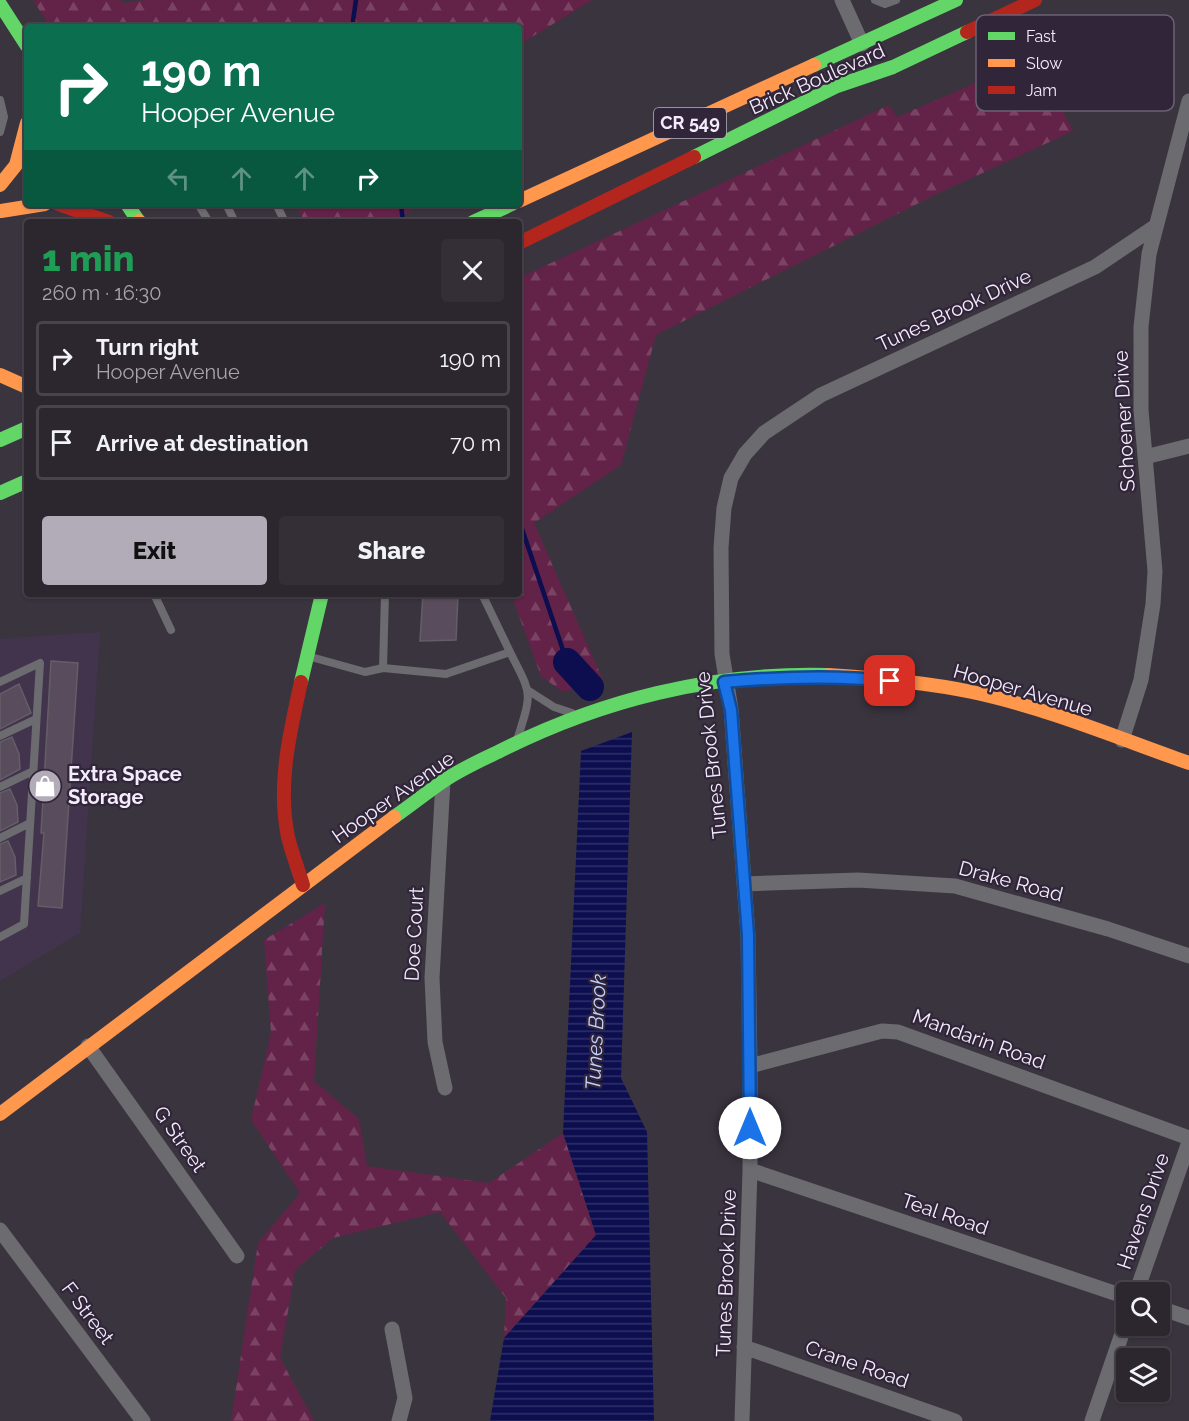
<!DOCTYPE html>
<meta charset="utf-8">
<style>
:root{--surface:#2c272f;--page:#342f37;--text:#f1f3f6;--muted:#a6a5aa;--line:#48444b;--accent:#b2acb9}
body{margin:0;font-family:Raleway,sans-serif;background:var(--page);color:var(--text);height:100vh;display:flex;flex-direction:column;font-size:22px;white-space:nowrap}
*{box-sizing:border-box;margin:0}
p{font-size:20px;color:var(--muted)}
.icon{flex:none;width:33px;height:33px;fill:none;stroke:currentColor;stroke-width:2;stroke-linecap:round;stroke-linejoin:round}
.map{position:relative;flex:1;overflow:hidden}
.sheet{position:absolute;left:24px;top:219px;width:498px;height:378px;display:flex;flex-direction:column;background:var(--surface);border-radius:6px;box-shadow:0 2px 4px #0004,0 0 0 2px var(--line)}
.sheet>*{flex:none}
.hud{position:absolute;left:24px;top:24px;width:498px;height:183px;border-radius:6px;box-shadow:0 2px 4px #0004,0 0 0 2px var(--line);background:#0b6e4f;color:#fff;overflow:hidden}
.buttons{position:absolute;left:1116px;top:1282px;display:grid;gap:12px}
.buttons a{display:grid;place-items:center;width:54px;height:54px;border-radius:6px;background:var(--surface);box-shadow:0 2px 4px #0004,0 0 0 2px var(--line);font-size:30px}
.pin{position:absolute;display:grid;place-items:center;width:51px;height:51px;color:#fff;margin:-26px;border-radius:12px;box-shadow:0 3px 9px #0006}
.me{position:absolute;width:66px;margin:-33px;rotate:0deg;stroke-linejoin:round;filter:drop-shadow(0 0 4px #0008)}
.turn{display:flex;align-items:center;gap:21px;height:126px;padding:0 18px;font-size:27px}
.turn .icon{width:78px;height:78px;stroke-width:2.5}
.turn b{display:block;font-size:42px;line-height:51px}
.lanes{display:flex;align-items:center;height:57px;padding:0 18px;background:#0003;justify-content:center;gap:30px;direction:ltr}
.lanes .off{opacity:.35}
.round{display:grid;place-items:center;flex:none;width:63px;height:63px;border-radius:6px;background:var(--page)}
.overview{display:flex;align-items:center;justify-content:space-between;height:102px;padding:0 18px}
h1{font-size:36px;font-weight:800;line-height:45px;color:#1e9e55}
.action{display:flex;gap:12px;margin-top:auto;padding:12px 18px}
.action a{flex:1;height:69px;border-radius:6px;background:var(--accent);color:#111;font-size:24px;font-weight:800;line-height:69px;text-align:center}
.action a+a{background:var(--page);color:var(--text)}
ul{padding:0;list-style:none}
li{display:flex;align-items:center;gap:18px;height:75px;margin:0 12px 9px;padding:0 6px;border:3px solid var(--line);border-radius:6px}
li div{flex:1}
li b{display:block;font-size:22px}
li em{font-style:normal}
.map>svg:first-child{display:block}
</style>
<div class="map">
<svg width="1189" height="1421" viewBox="0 0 1189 1421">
<defs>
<pattern id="forest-firs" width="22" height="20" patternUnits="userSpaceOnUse" patternTransform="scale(1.5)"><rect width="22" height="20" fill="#632248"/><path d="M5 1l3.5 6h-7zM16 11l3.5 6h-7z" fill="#7a4263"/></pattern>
<pattern id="water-rules" width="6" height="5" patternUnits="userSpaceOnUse" patternTransform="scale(1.5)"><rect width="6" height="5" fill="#0c0e4f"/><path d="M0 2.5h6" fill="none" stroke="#303169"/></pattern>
</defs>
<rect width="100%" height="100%" fill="#3a343f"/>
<path fill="#42344d" d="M 100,632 L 80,933 L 0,981 L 0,639 Z"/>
<path fill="url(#forest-firs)" d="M 33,0 L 120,0 L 124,3 L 144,0 L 592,0 L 519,45 L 519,27 L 50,27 Z
M 1036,57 L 1073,131 L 933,196 L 656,335 L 621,465 L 534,523 L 603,680 L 563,692 L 541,676 L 511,594 L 519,594 L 519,278 L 889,105 L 897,117 Z
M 295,204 L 425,204 L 387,222 L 305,222 Z
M 325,903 L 314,1081 L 359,1119 L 367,1166 L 489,1183 L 563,1133 L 596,1235 L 504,1338 L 506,1298 L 440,1212 L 333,1238 L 295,1270 L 280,1358 L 314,1421 L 231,1421 L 258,1243 L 300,1193 L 251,1120 L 271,1033 L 264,940 Z"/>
<path fill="url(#water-rules)" d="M 632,732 L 621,1078 L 647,1132 L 654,1421 L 490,1421 L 504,1338 L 596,1235 L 563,1133 L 581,751 Z"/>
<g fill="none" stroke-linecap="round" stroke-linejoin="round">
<path stroke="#0c0e4f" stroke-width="4.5" d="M 355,27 L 353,21 L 356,0
M 401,204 L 403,222
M 519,520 L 567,662"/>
<path stroke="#0c0e4f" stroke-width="28" d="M 567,662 L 590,687"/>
</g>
<path fill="#594c5c" stroke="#645e67" stroke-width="1.5" d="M 423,594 L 458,594 L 456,640 L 420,641 Z
M 51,661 L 78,663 L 62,908 L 38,906 L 44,833 L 41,833 Z
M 19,684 L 31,713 L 0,729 L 0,694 Z
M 12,737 L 19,754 L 20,769 L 0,780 L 0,742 Z
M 10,789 L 17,805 L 18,822 L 0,831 L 0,793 Z
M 8,841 L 15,857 L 16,875 L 0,882 L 0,844 Z"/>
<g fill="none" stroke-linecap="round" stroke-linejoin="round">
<path stroke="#6c6b70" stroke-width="8" d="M 875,0 L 885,4 L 896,0
M 0,100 L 4,117 L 0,132
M 198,204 L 209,222
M 226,204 L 235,222
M 276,204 L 285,222
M 154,594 L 171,630
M 482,594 L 510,652
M 311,657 L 365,672 L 383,668 L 446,674 L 510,652 C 531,694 533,690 518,737
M 383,668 L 385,594
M 0,682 L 40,663 L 24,924 L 0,937
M 529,691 L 554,707 L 572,713
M 0,736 L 36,719
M 0,787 L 33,771
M 0,838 L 30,823
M 0,891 L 27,878"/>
<path stroke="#6c6b70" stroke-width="15" d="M 842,0 L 862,44
M 1145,457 L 1189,446
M 1122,740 L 1141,680 L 1153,604 L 1155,571 L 1141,410 L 1141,327 L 1149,254 L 1189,101
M 443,781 L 432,978 L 435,1042 L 445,1088
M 744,884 L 858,880 L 955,886 L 1108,929 L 1189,956
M 88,1046 L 237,1256
M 750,1066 L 882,1031 L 898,1032 L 1189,1138
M 750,1170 L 1126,1297
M 0,1230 L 143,1421
M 1136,1293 L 1189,1142
M 1160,1308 L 1189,1318
M 392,1329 L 405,1398 L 399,1421
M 744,1347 L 955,1421
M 742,1421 L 750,1170 L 750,1066 L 748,935 L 731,709 L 722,654 L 721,548 L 724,508 L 731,478 L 745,454 L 764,433 L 821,395 L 1095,267 L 1156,226
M 1092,1421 L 1126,1322"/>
<path stroke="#63d668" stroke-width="14" d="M 0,4 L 27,46
M 814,65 L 956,0
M 694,157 L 837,86 L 893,67 L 967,32
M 127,204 L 139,222
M 473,222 L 512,204
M 0,440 L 27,428
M 0,493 L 27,481
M 301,682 L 322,594
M 394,817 C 410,806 426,793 442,782 C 459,770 479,761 498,752 C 600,700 713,672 828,675"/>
<path stroke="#ff974d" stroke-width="14" d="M 0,185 L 16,165 L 27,123
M 519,201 L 814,65
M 1,211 L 45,204
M 139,221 L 139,222
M 0,375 L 27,387
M 828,675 C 876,678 925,682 972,692 C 1047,708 1118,738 1189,763
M 0,1114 L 394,817"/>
<path stroke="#b3261e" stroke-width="14" d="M 967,32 L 1035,0
M 58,204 L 109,222
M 519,243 L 694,157
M 301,682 C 290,732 277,785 288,837 C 292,853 298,869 303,885"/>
</g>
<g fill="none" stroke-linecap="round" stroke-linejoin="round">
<g stroke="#114b97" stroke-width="15">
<path id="route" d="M 750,1128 L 748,935 L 731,710 L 724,682 C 780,677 834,675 890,681"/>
</g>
<use href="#route" stroke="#1a73e8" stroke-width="10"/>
</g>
<defs>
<g id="shop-disc" transform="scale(1.725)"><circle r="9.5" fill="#b2acb9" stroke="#31253a"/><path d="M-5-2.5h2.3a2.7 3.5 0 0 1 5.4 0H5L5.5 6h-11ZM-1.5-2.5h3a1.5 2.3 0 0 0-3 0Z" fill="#fff"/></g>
</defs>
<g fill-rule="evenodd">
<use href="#shop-disc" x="45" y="786"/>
</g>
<g text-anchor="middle" stroke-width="4.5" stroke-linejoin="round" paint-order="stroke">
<rect fill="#31253a" stroke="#b9b0c0" stroke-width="1.5" x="654" y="108" width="72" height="30" rx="4.5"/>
<g font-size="18" font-weight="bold" fill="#f3ecfa">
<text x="690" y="129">CR 549</text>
</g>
<g font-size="20" fill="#f3ecfa" stroke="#31253a">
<text transform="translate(817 79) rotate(-24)" y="7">Brick Boulevard</text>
<text transform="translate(954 310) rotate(-25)" y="7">Tunes Brook Drive</text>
<text transform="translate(1124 421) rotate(-93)" y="7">Schoener Drive</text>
<text transform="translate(1023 690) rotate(16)" y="7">Hooper Avenue</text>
<text transform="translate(711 755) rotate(-96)" y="7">Tunes Brook Drive</text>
<text transform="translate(393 797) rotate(-35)" y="7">Hooper Avenue</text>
<text transform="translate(1011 881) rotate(15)" y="7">Drake Road</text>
<text transform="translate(414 934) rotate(-87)" y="7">Doe Court</text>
<text transform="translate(979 1039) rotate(20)" y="7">Mandarin Road</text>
<text transform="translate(180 1139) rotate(55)" y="7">G Street</text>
<text transform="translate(1143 1211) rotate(-71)" y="7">Havens Drive</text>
<text transform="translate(945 1214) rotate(19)" y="7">Teal Road</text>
<text transform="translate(726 1273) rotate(-88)" y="7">Tunes Brook Drive</text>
<text transform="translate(88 1313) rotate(53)" y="7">F Street</text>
<text transform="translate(857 1364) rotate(19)" y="7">Crane Road</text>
</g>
<g font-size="20" font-weight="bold" fill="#f3ecfa" stroke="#31253a" text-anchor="start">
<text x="68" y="781">Extra Space<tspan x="68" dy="23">Storage</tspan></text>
</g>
<g font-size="21" font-style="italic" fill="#c3d2fd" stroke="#31253a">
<text transform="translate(596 1032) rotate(-87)" y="7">Tunes Brook</text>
</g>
</g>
<rect x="976" y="15" width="198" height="96" rx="9" fill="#31253a" stroke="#6b6174" stroke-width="1.5"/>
<rect x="988" y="32" width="27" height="8" fill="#63d668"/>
<rect x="988" y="59" width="27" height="8" fill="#ff974d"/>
<rect x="988" y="86" width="27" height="8" fill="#b3261e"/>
<g font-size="16" fill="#f3ecfa">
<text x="1026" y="42">Fast</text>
<text x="1026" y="69">Slow</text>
<text x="1026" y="96">Jam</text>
</g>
</svg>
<div class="buttons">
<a><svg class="icon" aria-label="search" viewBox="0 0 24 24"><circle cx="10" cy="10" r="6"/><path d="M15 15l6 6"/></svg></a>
<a><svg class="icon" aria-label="layers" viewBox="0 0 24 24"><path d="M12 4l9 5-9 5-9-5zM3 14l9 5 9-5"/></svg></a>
</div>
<div class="pin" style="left:890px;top:681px;background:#d93025"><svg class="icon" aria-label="arrive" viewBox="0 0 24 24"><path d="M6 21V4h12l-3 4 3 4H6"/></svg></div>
<svg class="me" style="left:750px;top:1128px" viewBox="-20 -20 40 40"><circle r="19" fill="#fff"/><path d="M0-13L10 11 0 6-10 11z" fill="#1a73e8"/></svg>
<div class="hud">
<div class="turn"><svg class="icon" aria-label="right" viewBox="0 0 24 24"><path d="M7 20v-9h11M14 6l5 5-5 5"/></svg><div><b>190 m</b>Hooper Avenue</div></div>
<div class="lanes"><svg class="icon off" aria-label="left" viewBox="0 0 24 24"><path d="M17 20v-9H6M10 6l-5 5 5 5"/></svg><svg class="icon off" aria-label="ahead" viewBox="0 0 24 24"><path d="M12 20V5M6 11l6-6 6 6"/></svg><svg class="icon off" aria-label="ahead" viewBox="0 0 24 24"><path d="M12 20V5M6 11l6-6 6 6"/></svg><svg class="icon" aria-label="right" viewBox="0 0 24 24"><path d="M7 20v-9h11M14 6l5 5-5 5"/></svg></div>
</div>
<section class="sheet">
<div class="overview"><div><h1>1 min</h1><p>260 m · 16:30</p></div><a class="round"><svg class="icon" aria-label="close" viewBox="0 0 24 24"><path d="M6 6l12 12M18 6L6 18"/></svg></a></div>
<ul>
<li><svg class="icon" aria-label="right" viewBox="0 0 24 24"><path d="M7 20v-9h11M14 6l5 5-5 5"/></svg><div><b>Turn right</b><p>Hooper Avenue</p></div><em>190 m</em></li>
<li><svg class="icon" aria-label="arrive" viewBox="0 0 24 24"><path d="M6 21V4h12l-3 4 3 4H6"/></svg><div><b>Arrive at destination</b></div><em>70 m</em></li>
</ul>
<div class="action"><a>Exit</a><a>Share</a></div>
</section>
</div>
